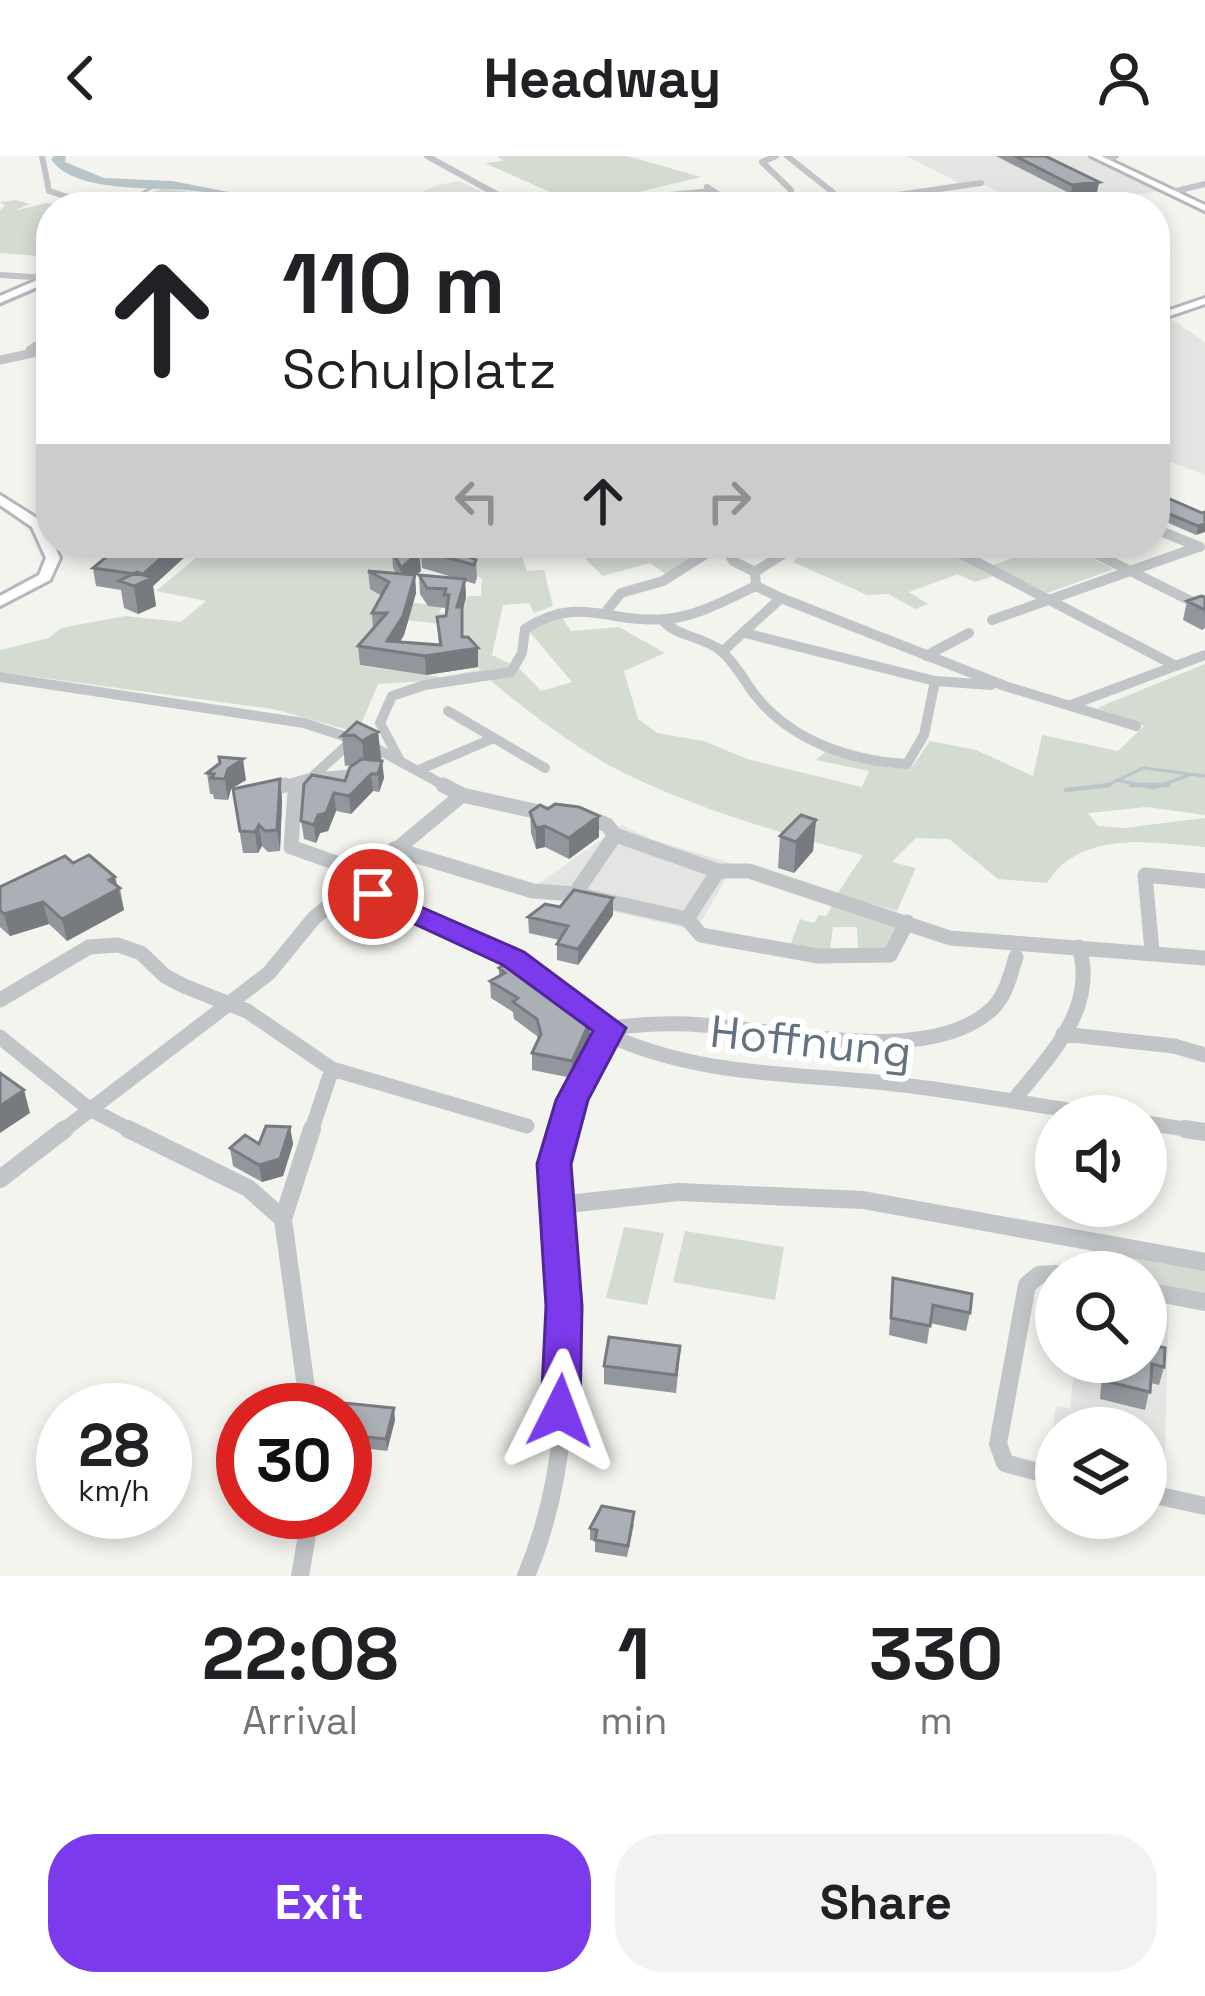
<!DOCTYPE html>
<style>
:root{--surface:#fff;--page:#f2f2f2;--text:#202124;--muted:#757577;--accent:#7c3aed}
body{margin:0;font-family:"Space Grotesk",sans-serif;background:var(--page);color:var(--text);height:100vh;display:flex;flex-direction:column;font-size:45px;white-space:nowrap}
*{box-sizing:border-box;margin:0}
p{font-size:39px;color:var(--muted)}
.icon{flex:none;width:66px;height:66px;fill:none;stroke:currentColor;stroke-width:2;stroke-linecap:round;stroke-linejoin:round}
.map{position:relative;height:1420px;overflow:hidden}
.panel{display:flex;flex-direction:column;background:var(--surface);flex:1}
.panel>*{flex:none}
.hud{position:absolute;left:36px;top:36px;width:1134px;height:366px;border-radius:48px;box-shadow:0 6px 18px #0003;background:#fff;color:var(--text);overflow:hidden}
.buttons{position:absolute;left:1035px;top:939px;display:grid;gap:24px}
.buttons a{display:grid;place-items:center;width:132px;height:132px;border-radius:50%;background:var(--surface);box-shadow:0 6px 18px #0003;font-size:60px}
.speed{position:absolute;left:36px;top:1227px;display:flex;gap:24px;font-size:60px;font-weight:700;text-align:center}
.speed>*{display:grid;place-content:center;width:156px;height:156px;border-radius:50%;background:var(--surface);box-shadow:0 6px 18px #0003;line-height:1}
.speed small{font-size:30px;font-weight:400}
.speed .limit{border:18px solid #d22;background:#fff;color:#111}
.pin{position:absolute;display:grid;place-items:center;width:102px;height:102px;color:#fff;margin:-51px;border:6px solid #fff;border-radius:50%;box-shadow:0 3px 12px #0007}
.me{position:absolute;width:132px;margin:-66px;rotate:3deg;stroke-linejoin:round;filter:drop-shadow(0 0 9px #0008)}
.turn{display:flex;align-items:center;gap:42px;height:252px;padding:0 48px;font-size:54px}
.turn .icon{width:156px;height:156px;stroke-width:2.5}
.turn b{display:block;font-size:84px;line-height:102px}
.lanes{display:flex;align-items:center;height:114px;padding:0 48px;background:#0003;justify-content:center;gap:60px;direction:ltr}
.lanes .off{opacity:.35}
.eta{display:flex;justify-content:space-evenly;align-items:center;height:204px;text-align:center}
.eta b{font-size:72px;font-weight:800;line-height:84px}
.primary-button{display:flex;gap:24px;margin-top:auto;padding:24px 48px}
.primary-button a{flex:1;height:138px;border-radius:48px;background:var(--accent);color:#fff;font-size:48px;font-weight:800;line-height:138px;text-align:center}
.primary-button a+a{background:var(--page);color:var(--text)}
header{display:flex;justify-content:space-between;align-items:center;height:156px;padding:0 48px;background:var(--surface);font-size:54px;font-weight:800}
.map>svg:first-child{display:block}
</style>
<header><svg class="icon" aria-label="back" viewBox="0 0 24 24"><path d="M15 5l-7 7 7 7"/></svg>Headway<svg class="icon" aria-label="person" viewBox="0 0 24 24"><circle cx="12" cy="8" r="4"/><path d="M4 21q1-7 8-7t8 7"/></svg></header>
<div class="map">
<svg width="1205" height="1420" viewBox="0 0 1205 1420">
<rect width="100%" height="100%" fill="#f4f4ef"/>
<path fill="#e4e5e3" d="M 907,0 L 1094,0 L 1168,34 L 1108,43 L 1104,51 L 1028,51 L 981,27 L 961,28 Z
M 459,25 L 513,51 L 387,51 L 438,29 Z
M 1170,162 L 1205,186 L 1205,319 L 1155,300 L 1155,167 Z
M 622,669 L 654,684 L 734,708 L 700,768 L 689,773 L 554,742 L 535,730 Z
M 1146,1146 L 1169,1151 L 1164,1321 L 1146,1318 L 1146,1272 L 1056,1272 L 1056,1304 L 1048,1303 L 1056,1250 L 1070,1252 L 1075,1206 L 1146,1206 Z"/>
<path fill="#d4dbd1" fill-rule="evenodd" d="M 497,0 L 627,0 L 701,21 L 581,50 L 485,7 L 504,5 Z
M 162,33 L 205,37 L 249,51 L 83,51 L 110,50 Z
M 16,44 L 30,48 L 13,55 L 47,47 L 77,51 L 51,51 L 51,101 L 0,97 L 0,54 L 5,50 L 0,46 Z
M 280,387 L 714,387 L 667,419 L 650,407 L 603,420 L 588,406 L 577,387 L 519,392 L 527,415 L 544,414 L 553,450 L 534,457 L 529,447 L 503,449 L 492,499 L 519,512 L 541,535 L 572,526 L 527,473 L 560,458 L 571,475 L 619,471 L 665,497 L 624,515 L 638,563 L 657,577 L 704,585 L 747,603 L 862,631 L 869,615 L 816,604 L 828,594 L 891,612 L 912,611 L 930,585 L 976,594 L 1033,620 L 1042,579 L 1118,595 L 1144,570 L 1097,552 L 1205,508 L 1205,659 L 1147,651 L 1088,657 L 1098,670 L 1123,672 L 1205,662 L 1205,691 C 1152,686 1079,674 1047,727 L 998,723 L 949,683 L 916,682 L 892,706 L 916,712 L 897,755 L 837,738 L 863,699 C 784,678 699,654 624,617 C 575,593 529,556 486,521 L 378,528 L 359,573 L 349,574 L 273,553 L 0,516 L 0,494 L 49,482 L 61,472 L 125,460 L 181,466 L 206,445 L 156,435 L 208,392 L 262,402 ZM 431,406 L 482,422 L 481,440 L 468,440 L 461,459 L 439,457 L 442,450 L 405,446 L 404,418 ZM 395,463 L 462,470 L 463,501 L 470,500 L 480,514 L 441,521 L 361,510 Z
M 821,387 L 931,387 L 993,420 L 975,426 L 958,418 L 909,436 L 928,448 L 915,453 L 888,438 L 867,439 L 793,406 L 797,402 L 793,400 Z
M 1070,392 L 1114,413 L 1047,437 L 993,409 L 1026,397 L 1037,403 Z
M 835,745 L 898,765 L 889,795 L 858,796 L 857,771 L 833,771 L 830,794 L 790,790 L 800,763 L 814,767 L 819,759 L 826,760 Z
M 624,1071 L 664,1077 L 647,1149 L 606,1142 Z
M 685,1075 L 784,1091 L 775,1144 L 673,1126 Z
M 1092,1090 L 1205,1111 L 1205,1137 L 1146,1127 L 1146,1116 L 1088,1116 Z"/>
<path fill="#bac5ca" d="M 54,0 L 66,0 L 65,6 L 104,22 L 172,25 L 280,46 L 342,51 C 313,51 276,57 248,50 C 233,47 218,39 203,36 C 163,29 75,40 51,3 Z"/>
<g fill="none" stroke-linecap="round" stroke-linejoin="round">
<path stroke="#bac5ca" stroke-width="3" d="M 119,51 L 154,30
M 0,149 L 44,130 L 45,125
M 1116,624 L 1154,632 L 1189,619
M 1085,632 L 1108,629 L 1143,612 L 1205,620"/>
<path stroke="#bac5ca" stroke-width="4.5" d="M 1131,629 L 1168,629
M 1066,634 L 1109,629"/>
<g stroke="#b4b8bc" stroke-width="6">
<path id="secondary" d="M 1091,0 L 1101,0 L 1205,49 L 1205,55 Z
M 51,118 L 51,125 L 0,147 L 0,140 Z
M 1205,142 L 1205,148 L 1155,165 L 1155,159 Z
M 0,339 L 43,366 L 60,402 L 50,424 L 0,450 L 0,440 L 39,419 L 46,402 L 32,371 L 0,349 Z"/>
</g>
<path stroke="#c1c5c8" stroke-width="6" d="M 42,0 L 49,35 L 99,51
M 427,0 L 520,51
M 776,0 L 762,6 L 791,34 L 792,51
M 787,0 L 845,46
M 1101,3 L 1116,0
M 707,31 L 738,51
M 1172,36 L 1205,28
M 659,40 L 712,35
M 814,51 L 981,27
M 0,119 L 48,122"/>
<path stroke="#c1c5c8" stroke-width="9" d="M 30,194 L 51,181
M 0,204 L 51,193"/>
<path stroke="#c1c5c8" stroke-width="10" d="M 1155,373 L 1200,391
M 724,387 L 733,405 L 755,416 L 756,430 L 781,442 L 1005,530 L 1136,570
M 940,387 L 1176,510
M 1074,387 L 1205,452
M 755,416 L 800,387
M 608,453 L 621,437 L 663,425 L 723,387
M 662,464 C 679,482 702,480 720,494 C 735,506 744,525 755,539 C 791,585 851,605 907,608 L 924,579 L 935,525
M 992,464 L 1198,391
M 745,477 L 935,525 L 991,529
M 723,495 L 781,442
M 926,500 L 969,477
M 0,521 L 304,567 L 368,588 L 449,632
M 1071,549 L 1205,499
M 494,582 L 545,612
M 399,603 L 380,567 L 392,540 L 425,529 L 511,516 L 522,497 L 525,473 C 578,438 611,468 665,463 C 697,461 727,443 756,430
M 421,613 L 494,582 L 448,555
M 274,632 L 310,622 L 355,618
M 300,632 L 354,583"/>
<path stroke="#c1c5c8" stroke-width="15" d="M 303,629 L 295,636 L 291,691 L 365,717
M 443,629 L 462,639 L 548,658
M 266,634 L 285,629
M 582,659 L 607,669 L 615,679 L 718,715 L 749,715 L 950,782 L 1205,802
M 394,693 L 533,735 L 575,738 L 687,763
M 350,729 L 514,803 L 610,872 L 606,878
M 575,738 L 615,679
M 687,763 L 701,779 L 818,800 L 890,799 L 907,766
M 687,763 L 718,715
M 1152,795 L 1145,719 L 1205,725
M 0,844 L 89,791 L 118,789 L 141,797 L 165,820 L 184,830 L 247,855 L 332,913 L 527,970
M 610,872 C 641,868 671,866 703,869 C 782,874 931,912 993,852 C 1006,839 1011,817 1016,801
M 606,878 C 699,921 795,917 894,928 C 965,936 1034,949 1104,960
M 1063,878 L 1174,890 L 1205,899
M 0,881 L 88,952 L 134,976
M 1013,945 C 1049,900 1098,853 1079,791
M 1146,967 L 1205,976
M 61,976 L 269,817 L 314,762 L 462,639
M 311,976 L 332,913
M 561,976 L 606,878"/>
<path stroke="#c1c5c8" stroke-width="18" d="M 128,973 L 248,1032 L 283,1063
M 1185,973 L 1205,976
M 0,1023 L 65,973
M 558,1049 L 678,1036 L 863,1044 L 1205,1106
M 1056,1118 L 1039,1119 L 1027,1129 L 998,1288 L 1005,1307 L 1056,1321
M 1146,1135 L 1205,1146
M 309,1254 L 283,1063 L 312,973
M 1146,1337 L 1205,1350
M 300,1420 L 311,1356
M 526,1420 C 568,1321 569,1216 563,1111 C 560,1064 550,1018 562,973"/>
<use href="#secondary" fill="#fff" fill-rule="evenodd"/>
</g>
<path fill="#92979d" d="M 996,0 L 1045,0 L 1099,26 L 1097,36 L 1071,38 Z
M 1155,348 L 1202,357 L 1196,379 L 1155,361 Z
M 123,387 L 200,387 L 153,430 L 156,450 L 138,458 L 124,452 L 121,434 L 96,430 L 93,412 Z
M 426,387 L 439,387 L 476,404 L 477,422 L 475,428 L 465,425 L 466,442 L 462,456 L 463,481 L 478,492 L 478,511 L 426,519 L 360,509 L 358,490 L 373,473 L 372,457 L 382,440 L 370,433 L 368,415 L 396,417 L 393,412 L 392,394 L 421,415 L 415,420 L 416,437 L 404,479 L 400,486 L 439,489 L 437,461 L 446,460 L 445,452 L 428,450 L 420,438 L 419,419 L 456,422 L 422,412 L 421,394 L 427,390 Z
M 1205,441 L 1205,472 L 1202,474 L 1183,464 L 1187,445 Z
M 378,576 L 384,622 L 379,636 L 373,635 L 351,658 L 336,655 L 328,675 L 320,677 L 316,687 L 304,683 L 301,665 L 345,625 L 353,609 L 345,610 L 342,580 Z
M 207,617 L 246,624 L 231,633 L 228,644 L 214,643 L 213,638 L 210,638 Z
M 280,623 L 282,644 L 280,695 L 268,696 L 262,690 L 258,697 L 243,697 L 233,633 Z
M 530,656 L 599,681 L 569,703 L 545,691 L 536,693 L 531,677 Z
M 816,664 L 813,695 L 794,717 L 778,712 L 780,680 Z
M 73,707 L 120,732 L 124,754 L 67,785 L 49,768 L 10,780 L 0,771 L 0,731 Z
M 613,742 L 613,759 L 578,809 L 557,804 L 557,788 L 559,784 L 529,777 L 528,761 L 560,751 Z
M 499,812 L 590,882 L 572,922 L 532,914 L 532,897 L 538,883 L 537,880 L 514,863 L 513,856 L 491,842 L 490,825 L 499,820 Z
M 290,971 L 293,988 L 283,1020 L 262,1026 L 233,1010 L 230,992 L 259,988 Z
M 1090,1050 L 1112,1050 L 1108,1067 L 1089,1064 Z
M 893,1122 L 970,1157 L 966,1175 L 930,1167 L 927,1188 L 889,1179 Z
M 1103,1206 L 1146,1206 L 1164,1211 L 1159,1229 L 1151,1227 L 1145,1254 L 1100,1243 Z
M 679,1208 L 676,1237 L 604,1228 L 604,1210 Z
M 345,1254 L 395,1264 L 387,1295 L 345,1290 Z
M 634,1368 L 627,1401 L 595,1396 L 595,1385 L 590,1384 L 590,1372 Z"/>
<path fill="#777b7f" d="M 1099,26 L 1097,36 L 1071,38 L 1072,29 Z
M 1205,368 L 1205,376 L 1196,379 L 1198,370 Z
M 178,387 L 200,387 L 153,430 L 156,450 L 138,458 L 134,430 L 141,420 Z
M 419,396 L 421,415 L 415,420 L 416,437 L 404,479 L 394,495 L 387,485 L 403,431 L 401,412 Z
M 465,423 L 466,442 L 462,456 L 463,494 L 478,492 L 478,511 L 426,519 L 425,500 L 463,494 L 457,451 Z
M 378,576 L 381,606 L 365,615 L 362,585 Z
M 243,603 L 246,624 L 231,633 L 228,644 L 225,623 L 228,613 Z
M 382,605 L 384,622 L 379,636 L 378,618 Z
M 371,618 L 373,635 L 351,658 L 349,640 Z
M 280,623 L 282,644 L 280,695 L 277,674 Z
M 334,637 L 336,655 L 328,675 L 320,677 L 316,687 L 314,669 L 318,659 Z
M 599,660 L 599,681 L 569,703 L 569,682 Z
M 816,664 L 813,695 L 794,717 L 796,686 Z
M 259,669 L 262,690 L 258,697 L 255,676 Z
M 545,670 L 545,691 L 536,693 L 536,672 Z
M 115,721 L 124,754 L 67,785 L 62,763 Z
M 613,742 L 613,759 L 578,809 L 578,793 Z
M 43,746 L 49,768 L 10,780 L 4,758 Z
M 590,865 L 590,882 L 572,922 L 572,905 Z
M 24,934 L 30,957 L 0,977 L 0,950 Z
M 290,971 L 293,988 L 283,1020 L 262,1026 L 259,1009 Z
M 394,1252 L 395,1264 L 387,1295 L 386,1283 Z"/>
<path fill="#aab0b6" stroke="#777b7f" stroke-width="3" d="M 1015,0 L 1045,0 L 1099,26 L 1072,29 Z
M 1170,343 L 1202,357 L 1205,356 L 1205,368 L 1198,370 L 1155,352 L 1155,348 Z
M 123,387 L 178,387 L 142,419 L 93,412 Z
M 428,387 L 439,387 L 476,404 L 474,409 L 421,394 Z
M 392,394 L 419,396 L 401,412 Z
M 368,415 L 415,419 L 403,460 L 387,485 L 441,489 L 437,461 L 446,460 L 449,439 L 444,439 L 446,433 L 427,432 L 419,419 L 465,423 L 457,451 L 462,451 L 462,481 L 468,481 L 478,492 L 425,500 L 358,490 L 387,457 L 372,457 L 389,426 Z
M 137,416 L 151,422 L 134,430 L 119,425 Z
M 1201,440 L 1205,441 L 1205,454 L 1187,445 Z
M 357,566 L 378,576 L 362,585 L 354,579 L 342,580 Z
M 219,601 L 243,603 L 228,613 L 225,623 L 211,622 L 214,618 L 207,617 L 220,607 Z
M 362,603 L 382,605 L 378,618 L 371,618 L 349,640 L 334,637 L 326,657 L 318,659 L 314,669 L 301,665 L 304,628 L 312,619 L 345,625 L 350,611 Z
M 280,623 L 277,674 L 265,675 L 259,669 L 255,676 L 240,675 L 233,633 Z
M 555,648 L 579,651 L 599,660 L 569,682 L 545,670 L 536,672 L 530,656 L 540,649 L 548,653 Z
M 801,659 L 816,664 L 796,686 L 780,680 Z
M 89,699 L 115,721 L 109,724 L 120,732 L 62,763 L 43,746 L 4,758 L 0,754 L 0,731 L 65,700 L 73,707 Z
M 574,734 L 613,742 L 578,793 L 557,788 L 568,770 L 528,761 L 545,748 L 560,751 Z
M 510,805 L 587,858 L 590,865 L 572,905 L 532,897 L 541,878 L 537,863 L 513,846 L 518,842 L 490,825 L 505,817 L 499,812 Z
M 0,917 L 24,934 L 0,950 Z
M 266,970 L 290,971 L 280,1003 L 259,1009 L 230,992 L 245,979 L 259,988 Z
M 893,1122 L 972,1138 L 970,1157 L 933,1149 L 930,1170 L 891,1162 Z
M 1146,1160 L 1154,1162 L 1153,1189 L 1165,1192 L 1164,1211 L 1152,1208 L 1150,1236 L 1105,1225 L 1106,1206 L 1146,1206 Z
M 609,1181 L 680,1190 L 676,1219 L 604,1210 Z
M 344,1247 L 394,1252 L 386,1283 L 345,1279 L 345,1254 L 342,1254 Z
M 602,1350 L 634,1356 L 628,1390 L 595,1384 L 597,1374 L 590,1372 Z"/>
<path fill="#7c3aed" stroke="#51269a" stroke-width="3" d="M 373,730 L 524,796 L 626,872 L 588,944 L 571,1008 L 582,1150 L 580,1255 L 574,1267 L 560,1272 L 547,1267 L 541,1255 L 546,1150 L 537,1008 L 556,944 L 593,875 L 503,809 L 363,744 L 359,738 L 363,732 Z"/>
<g text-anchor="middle" stroke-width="12" stroke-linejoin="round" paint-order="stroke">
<g font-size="45" fill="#637281" stroke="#fff">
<text transform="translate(811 885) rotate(6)" y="16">Hoffnung</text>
</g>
</g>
</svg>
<div class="buttons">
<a><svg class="icon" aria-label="sound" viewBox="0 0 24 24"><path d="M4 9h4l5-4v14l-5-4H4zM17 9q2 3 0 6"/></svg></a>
<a><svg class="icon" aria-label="search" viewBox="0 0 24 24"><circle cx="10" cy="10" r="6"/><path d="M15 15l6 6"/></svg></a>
<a><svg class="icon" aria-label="layers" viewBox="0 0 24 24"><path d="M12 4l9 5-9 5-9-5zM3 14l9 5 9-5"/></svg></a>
</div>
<div class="speed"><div>28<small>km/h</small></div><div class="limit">30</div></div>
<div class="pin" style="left:373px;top:738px;background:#d93025"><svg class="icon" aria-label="arrive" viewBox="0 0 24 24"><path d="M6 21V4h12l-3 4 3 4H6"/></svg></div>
<svg class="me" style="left:560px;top:1255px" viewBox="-20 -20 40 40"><path d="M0-17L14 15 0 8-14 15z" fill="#7c3aed" stroke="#fff" stroke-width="4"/></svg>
<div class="hud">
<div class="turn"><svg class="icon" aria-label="ahead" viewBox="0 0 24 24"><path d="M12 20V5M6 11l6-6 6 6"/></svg><div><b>110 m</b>Schulplatz</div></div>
<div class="lanes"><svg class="icon off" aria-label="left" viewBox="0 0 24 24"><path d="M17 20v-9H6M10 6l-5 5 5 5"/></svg><svg class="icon" aria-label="ahead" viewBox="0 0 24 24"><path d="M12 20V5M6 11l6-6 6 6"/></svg><svg class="icon off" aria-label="right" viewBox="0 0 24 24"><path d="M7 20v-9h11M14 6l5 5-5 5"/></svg></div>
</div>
</div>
<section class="panel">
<div class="eta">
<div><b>22:08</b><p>Arrival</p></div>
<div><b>1</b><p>min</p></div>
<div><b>330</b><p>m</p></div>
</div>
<div class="primary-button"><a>Exit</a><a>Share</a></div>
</section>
